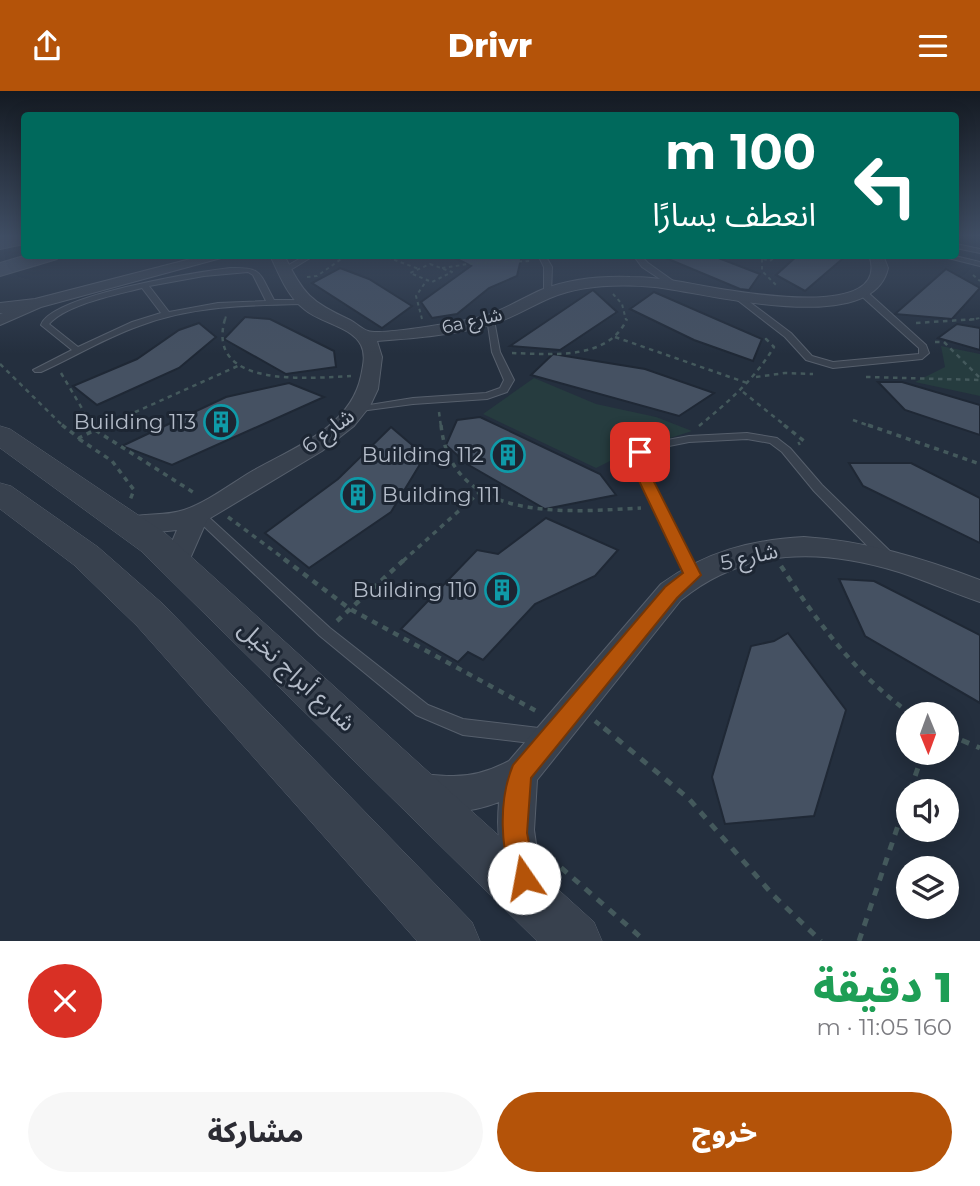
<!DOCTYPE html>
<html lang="ar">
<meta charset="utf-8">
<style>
:root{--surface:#fff;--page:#f7f7f7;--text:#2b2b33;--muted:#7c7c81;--accent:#b45309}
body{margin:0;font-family:Montserrat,"Noto Sans Arabic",sans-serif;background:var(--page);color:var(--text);direction:rtl;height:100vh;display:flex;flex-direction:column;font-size:26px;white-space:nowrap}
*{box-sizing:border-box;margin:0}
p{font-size:23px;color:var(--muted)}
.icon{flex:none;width:38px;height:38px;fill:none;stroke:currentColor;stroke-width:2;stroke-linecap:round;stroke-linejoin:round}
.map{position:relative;height:850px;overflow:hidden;direction:ltr}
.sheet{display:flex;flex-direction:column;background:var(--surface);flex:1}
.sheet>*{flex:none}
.banner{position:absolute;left:21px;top:21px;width:938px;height:147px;border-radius:7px;box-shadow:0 4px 18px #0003;direction:rtl;background:#00695c;color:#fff;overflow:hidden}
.needle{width:46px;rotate:179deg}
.buttons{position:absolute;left:896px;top:611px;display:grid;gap:14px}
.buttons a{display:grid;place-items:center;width:63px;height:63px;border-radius:50%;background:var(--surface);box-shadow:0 4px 18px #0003;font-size:35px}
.pin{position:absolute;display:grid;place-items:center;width:60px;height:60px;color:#fff;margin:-30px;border-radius:14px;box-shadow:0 4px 10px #0006}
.me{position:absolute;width:77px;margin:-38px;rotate:348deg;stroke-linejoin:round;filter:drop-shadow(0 0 5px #0008)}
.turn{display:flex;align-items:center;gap:24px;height:147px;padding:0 28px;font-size:32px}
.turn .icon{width:91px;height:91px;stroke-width:2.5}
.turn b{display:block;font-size:49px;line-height:60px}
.round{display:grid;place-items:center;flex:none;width:74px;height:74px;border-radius:37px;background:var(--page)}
.overview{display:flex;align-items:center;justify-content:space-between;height:119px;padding:0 28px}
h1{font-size:42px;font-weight:800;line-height:52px;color:#1e9e55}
.button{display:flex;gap:14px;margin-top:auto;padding:14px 28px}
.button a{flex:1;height:80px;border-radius:42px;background:var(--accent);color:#fff;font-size:28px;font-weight:800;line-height:80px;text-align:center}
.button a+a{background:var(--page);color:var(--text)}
header{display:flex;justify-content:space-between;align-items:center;height:91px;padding:0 28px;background:var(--accent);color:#fff;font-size:32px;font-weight:800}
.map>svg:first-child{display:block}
</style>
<header><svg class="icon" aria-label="menu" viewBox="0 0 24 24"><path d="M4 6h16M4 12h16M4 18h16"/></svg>Drivr<svg class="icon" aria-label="share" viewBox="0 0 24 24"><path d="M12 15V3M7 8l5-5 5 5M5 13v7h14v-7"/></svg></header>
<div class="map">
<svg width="980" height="850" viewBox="0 0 980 850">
<rect width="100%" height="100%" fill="#242f3e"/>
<path fill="#263c3f" d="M 941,255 L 980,263 L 980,305 L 915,291 L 945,276 Z
M 534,287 L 596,313 L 656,326 L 692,340 L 630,360 L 596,377 L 483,323 Z"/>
<path fill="#455162" stroke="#1f2835" stroke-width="2" d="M 449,164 L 522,164 L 517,185 L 489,197 L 457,223 L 432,227 L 421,211 L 471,175 Z
M 712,164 L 716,166 L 760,183 L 749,199 L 740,198 L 661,165 Z
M 798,164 L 847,164 L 805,200 L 776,184 Z
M 340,177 L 369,188 L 412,215 L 382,237 L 312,192 Z
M 946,178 L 980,197 L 952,228 L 895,223 Z
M 593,199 L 617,221 L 560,259 L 510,255 Z
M 654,201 L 762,248 L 753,270 L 694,249 L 630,218 Z
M 245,226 L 270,228 L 334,260 L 336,276 L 286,283 L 224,248 Z
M 199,232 L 216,246 L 179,277 L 97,314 L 73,295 L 137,268 L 179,239 Z
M 957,233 L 980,237 L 980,259 L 938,247 Z
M 553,263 L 645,278 L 714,302 L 679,325 L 531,284 Z
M 878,291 L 902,291 L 980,314 L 980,344 L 905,319 Z
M 289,292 L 324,306 L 172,374 L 122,355 L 226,306 Z
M 480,326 L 600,383 L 616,404 L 545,418 L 467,373 L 446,354 L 457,329 Z
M 391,336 L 425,365 L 391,421 L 309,477 L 265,442 L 338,388 Z
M 849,372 L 911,372 L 980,407 L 980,452 L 863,395 Z
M 546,427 L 618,459 L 595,485 L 535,513 L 483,569 L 468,561 L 458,571 L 401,538 L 477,459 L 498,463 Z
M 839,488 L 874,490 L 980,544 L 980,612 L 865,545 Z
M 788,542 L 846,619 L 814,725 L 725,733 L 712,686 L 751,555 L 774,550 Z"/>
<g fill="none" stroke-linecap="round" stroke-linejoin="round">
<g stroke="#565f6c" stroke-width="2">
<path id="service" d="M 956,153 L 980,158 L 980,162 L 956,157 Z
M 306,164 L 315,164 L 287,181 L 280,179 Z
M 538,164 L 545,164 L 552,176 L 551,204 L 544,202 L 544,176 Z
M 633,164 L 640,164 L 648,172 L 679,194 L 672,196 L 642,176 Z
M 936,164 L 951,164 L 980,171 L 980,175 Z
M 230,177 C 263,176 259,182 274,209 L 304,209 L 308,211 L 304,213 C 248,214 192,215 139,235 C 105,247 74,266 41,281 L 35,281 L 33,279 L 72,259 L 41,234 C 51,204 198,181 230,177 ZM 248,181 L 253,184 L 266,210 L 218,212 L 169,221 L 149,195 L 204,185 ZM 142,197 L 161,222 L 132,231 L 78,256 L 49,233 C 67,213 116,204 142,197 Z
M 858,198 L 864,198 L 926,254 L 929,262 L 922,268 L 833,277 L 806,269 L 785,246 L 736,208 L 743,206 L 791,242 L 812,265 L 833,271 L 919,263 L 919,257 L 858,202 Z
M 487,227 L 494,229 L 500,261 L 514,289 L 507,301 L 487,308 L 413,313 L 353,321 L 353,317 L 357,316 L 413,307 L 486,302 L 500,297 L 504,289 L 492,261 Z
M 747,342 L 777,347 L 790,357 L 822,394 L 894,464 L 896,468 L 894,472 L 884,472 L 814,400 L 782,361 L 770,352 L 747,348 L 689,351 L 654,358 L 643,367 L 643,371 L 699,484 L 697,488 L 692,489 L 687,488 L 631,371 L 631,366 L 651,352 L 689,345 Z
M 198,419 L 202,420 L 330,537 L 428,614 L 463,628 L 547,638 L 553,640 L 555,646 L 553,652 L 547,654 L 463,644 L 416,624 L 320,545 L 194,426 L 192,423 Z"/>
</g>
<g stroke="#565f6c" stroke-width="2">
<path id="minor" d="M 206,164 L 232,164 L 41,216 L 0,234 L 0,223 L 3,222 L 0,222 L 0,212 L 35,208 Z
M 270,164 L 284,164 C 304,204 310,210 350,229 C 356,232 362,238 368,240 C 381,245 472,229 488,224 C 507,217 523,207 541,199 C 569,188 600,185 630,186 C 647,186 665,188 682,191 C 712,196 895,236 869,164 L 883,164 L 888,177 C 873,248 702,201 655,196 C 621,193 583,193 550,207 C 531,215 513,227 492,233 C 455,244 416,247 377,250 L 382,266 L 378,298 L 370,315 L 354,335 L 322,360 L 207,429 L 185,479 L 176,482 L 167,479 L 163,472 L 177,439 L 138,443 L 121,440 L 118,434 L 121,428 C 141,421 164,426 184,419 C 207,411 228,395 249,382 C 290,358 350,338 361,285 C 363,275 366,264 361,254 C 351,235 320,232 304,218 C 287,205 279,183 270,164 Z
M 804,446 C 866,450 922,467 980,489 L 980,511 C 953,502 927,490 899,481 C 821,457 747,456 681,509 L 537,689 L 534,739 L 538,767 L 547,795 L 541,809 L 527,815 L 513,809 C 500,777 496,746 499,711 C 468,723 440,724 410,712 L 405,699 L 410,686 C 425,681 434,685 449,685 C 471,686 490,680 509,670 L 661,493 C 705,461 750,449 804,446 Z"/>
</g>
<g stroke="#565f6c" stroke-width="1">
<path id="tertiary" d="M 0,335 L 10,338 L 165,442 L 594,831 L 602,850 L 537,850 L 141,460 L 0,357 Z
M 0,392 L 11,395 L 98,456 L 163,513 L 472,831 L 480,850 L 417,850 L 137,535 L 74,474 L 0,418 Z"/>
</g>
<g stroke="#565f6c" stroke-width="2">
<path id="secondary" d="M 12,144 L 24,144 L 24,153 L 0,158 L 0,146 Z
M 27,164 L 60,164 L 57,168 L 0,185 L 0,172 Z"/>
</g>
<path stroke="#44595c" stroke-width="2" stroke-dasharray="3.5 3.5" stroke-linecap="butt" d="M 381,164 L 419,178
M 750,164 L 770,170 L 777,164
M 762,168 L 762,180 L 776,194
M 430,173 L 452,181 L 432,191 L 410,182 Z
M 442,177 L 475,172 L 530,170
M 973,184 L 980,190
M 307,186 L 317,185 L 347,164
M 613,203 L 622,213 L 626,229
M 422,228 L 416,205 L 427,189
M 225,229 L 226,225
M 969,229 L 980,227"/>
<path stroke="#44595c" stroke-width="2.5" stroke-dasharray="4.5 4.5" stroke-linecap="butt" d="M 225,228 C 205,298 309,287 351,285
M 916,232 L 977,228
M 615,246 L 750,293
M 935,251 L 944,251 L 980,287
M 512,262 C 551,263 608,270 627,228
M 0,273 L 64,336
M 61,282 L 93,336
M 756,286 L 785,282 L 813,283
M 866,286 L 980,289
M 743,301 L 787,336
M 439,321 L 441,336
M 853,329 L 873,336
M 699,335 C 728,311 754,289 774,256 L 766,248 L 770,248
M 102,336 L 240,274"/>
<path stroke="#44595c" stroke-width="3.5" stroke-dasharray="5 5" stroke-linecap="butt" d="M 62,334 L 79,347 L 95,339 L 196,403
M 92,334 L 95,339 L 105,334
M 441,334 C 451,433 569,421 641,417
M 784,334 L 804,350 L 798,353
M 868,334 L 980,373
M 79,348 L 112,370 L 134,399 L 130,409
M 228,426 L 287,470
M 403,470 L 481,400"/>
<path stroke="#44595c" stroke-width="4.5" stroke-dasharray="6 6" stroke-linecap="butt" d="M 284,468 L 350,518 L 538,621
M 781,475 C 818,532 855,583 911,623
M 337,530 L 405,468
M 595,630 L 606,639"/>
<path stroke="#44595c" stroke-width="5" stroke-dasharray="8 8" stroke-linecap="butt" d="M 604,637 L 689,708 L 773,804 L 821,850
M 947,643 L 980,657
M 910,700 L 923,662
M 549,766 L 645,850
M 859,850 L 908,705"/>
<use href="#service" fill="#38414e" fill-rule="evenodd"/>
<use href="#minor" fill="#38414e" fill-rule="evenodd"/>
<use href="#tertiary" fill="#38414e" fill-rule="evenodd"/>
<use href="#secondary" fill="#465061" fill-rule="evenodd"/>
</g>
<linearGradient id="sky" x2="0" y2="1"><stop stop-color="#141a22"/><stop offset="0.55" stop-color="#3f4d63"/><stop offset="1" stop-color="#3f4d63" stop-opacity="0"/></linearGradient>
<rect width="980" height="263" fill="url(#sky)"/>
<path fill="#b45309" stroke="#753606" stroke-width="2" d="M 640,356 L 647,361 L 644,371 L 701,484 L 677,507 L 531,687 L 527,742 L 536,787 L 533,796 L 524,799 L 515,796 C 500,760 498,710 513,674 L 665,496 L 683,482 L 630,371 L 635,358 Z"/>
<defs>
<g id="building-ring" transform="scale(1.75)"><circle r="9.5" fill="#1d2633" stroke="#0f9aa8" stroke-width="1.5"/><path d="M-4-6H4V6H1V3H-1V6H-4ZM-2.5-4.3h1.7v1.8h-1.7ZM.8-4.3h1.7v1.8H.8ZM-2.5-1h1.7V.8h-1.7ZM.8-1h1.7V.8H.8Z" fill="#0f9aa8"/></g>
</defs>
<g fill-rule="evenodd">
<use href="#building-ring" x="221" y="331"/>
<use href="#building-ring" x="508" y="364"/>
<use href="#building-ring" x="358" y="404"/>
<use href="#building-ring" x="502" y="499"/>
</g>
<g text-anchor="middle" stroke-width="6" stroke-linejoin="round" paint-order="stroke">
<g font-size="18" fill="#b4bcc9" stroke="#1d2633">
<text transform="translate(472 230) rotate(-13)" y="6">6a شارع</text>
</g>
<g font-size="21" fill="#b4bcc9" stroke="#1d2633" text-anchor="end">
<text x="196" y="338">Building 113</text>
<text x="484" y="371">Building 112</text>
<text x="382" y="411" text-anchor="start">Building 111</text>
<text x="477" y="506">Building 110</text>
</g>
<g font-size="21" fill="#b4bcc9" stroke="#1d2633">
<text transform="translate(328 340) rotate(-37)" y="7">شارع 6</text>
<text transform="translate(749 466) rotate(-13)" y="7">شارع 5</text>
</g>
<g font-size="24" fill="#b4bcc9" stroke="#1d2633">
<text transform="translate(297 585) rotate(43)" y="8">شارع أبراج نخيل</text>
</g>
</g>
</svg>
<div class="buttons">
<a><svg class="needle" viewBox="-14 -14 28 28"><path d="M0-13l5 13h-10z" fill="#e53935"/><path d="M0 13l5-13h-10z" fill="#7c7c81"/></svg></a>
<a><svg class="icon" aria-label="sound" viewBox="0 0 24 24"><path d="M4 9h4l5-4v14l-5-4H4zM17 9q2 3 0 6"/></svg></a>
<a><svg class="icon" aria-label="layers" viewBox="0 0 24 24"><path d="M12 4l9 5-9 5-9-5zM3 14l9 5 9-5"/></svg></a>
</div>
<div class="pin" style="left:640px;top:361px;background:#d93025"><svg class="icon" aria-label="arrive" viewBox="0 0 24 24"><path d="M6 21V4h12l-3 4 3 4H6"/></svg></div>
<svg class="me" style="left:524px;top:787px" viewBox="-20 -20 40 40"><circle r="19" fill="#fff"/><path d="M0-13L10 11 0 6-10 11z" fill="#b45309"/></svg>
<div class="banner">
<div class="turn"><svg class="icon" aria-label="left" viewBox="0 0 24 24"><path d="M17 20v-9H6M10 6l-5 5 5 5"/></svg><div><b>100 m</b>انعطف يسارًا</div></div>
</div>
</div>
<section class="sheet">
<div class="overview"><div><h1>1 دقيقة</h1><p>160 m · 11:05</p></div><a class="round" style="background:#d93025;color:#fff"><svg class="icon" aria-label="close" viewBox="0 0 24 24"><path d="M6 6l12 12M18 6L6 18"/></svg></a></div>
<div class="button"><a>خروج</a><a>مشاركة</a></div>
</section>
